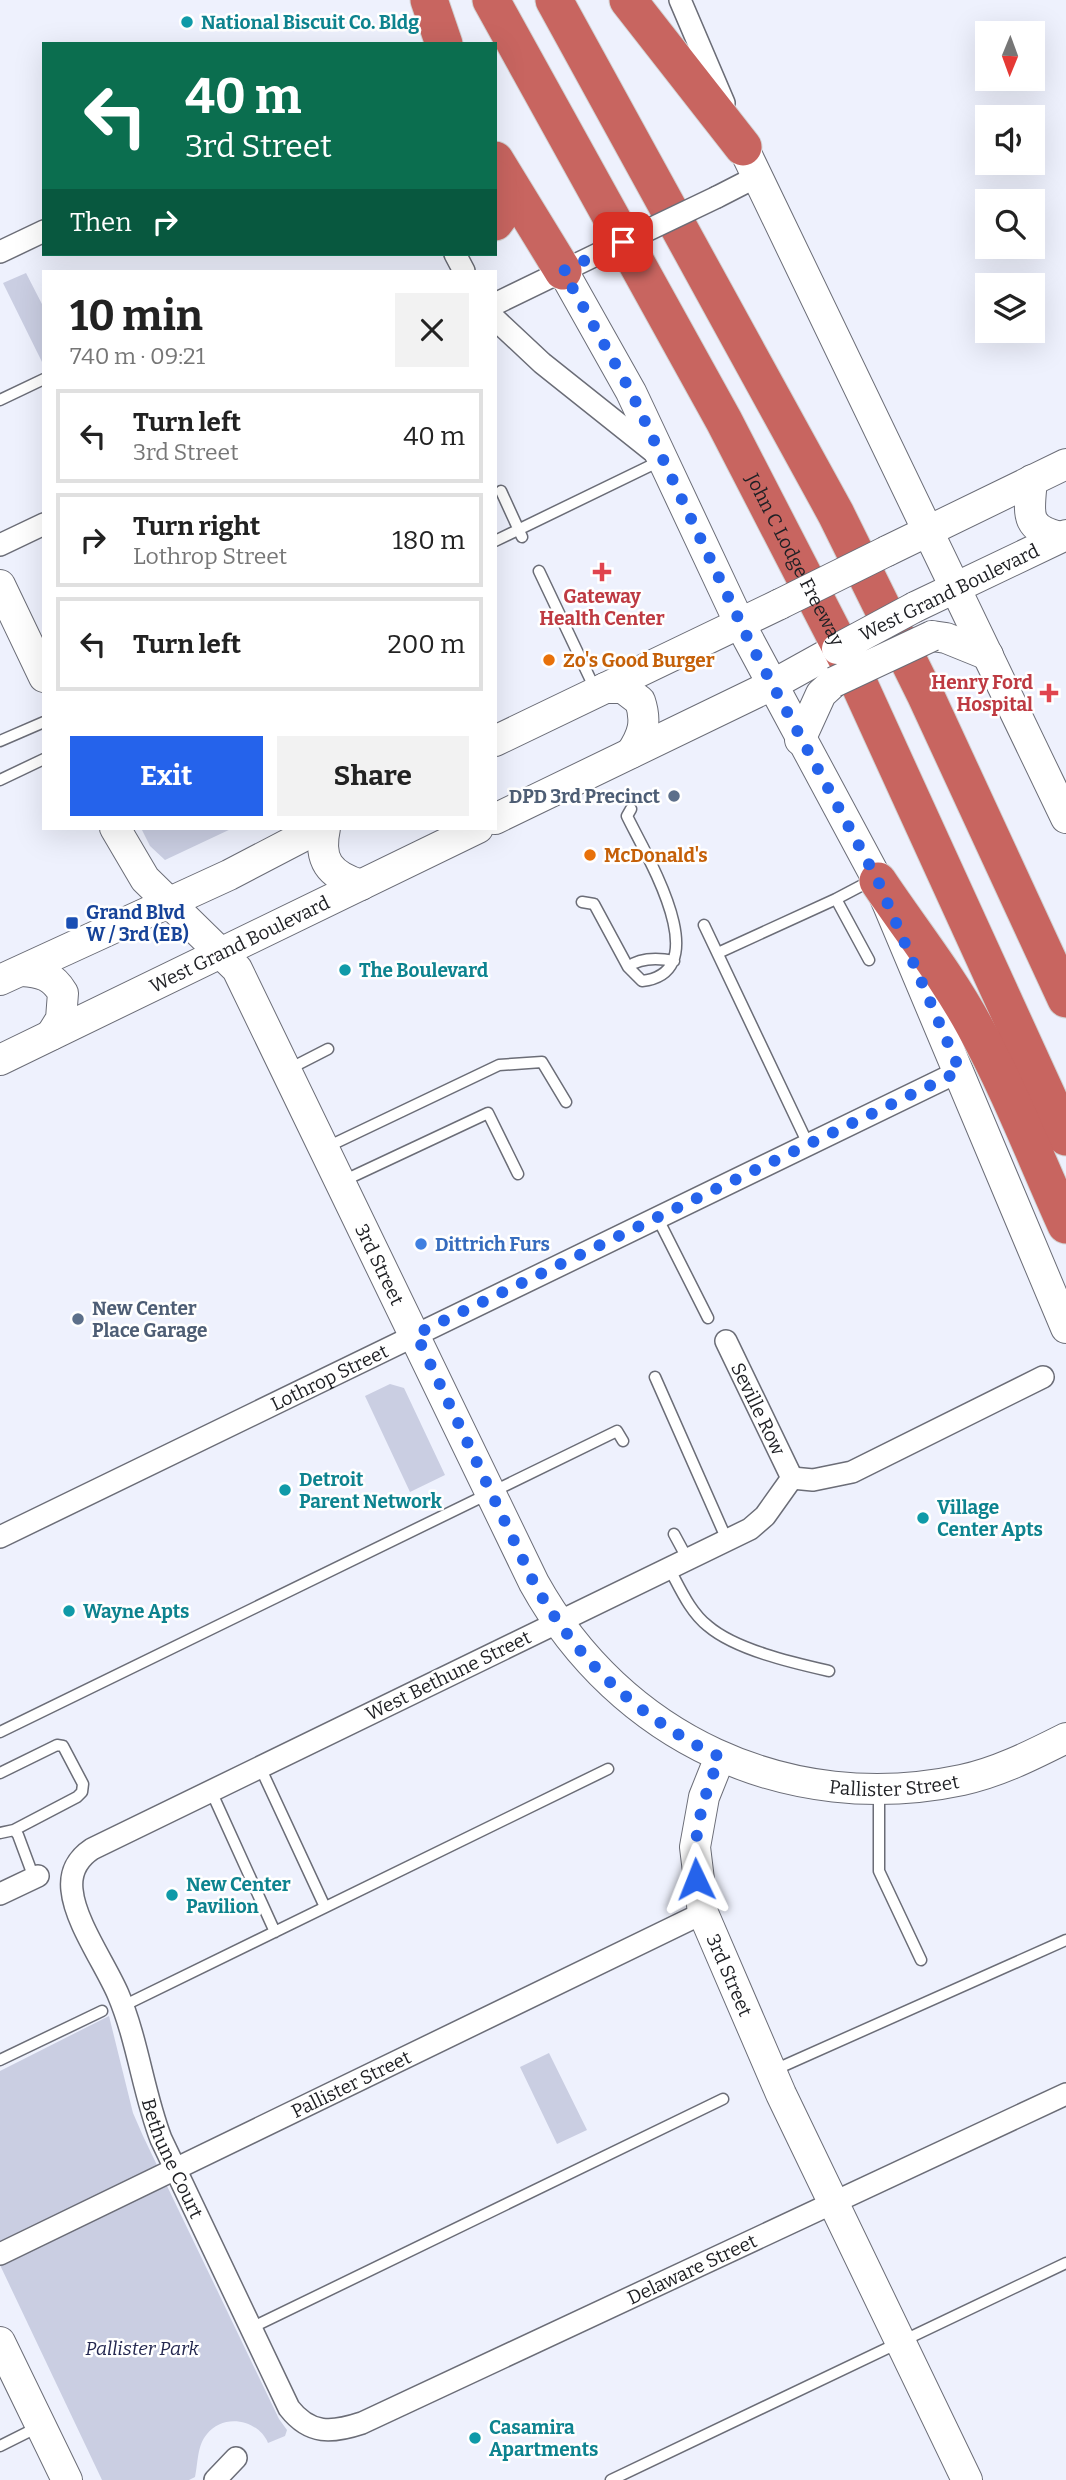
<!DOCTYPE html>
<meta charset="utf-8">
<style>
:root{--surface:#fff;--page:#f2f2f2;--text:#222;--muted:#767676;--line:#e0e0e0;--accent:#2563eb}
body{margin:0;font-family:Bitter,serif;background:var(--page);color:var(--text);height:100vh;display:flex;flex-direction:column;font-size:26px;white-space:nowrap}
*{box-sizing:border-box;margin:0}
p{font-size:23px;color:var(--muted)}
.icon{flex:none;width:38px;height:38px;fill:none;stroke:currentColor;stroke-width:2;stroke-linecap:round;stroke-linejoin:round}
.map{position:relative;flex:1;overflow:hidden}
.drawer{position:absolute;left:42px;top:270px;width:455px;height:560px;display:flex;flex-direction:column;background:var(--surface);border-radius:0px;box-shadow:0 7px 28px #0002}
.drawer>*{flex:none}
.banner{position:absolute;left:42px;top:42px;width:455px;height:214px;border-radius:0px;box-shadow:0 7px 28px #0002;background:#0b6e4f;color:#fff;overflow:hidden}
.needle{width:46px;rotate:181deg}
.fabs{position:absolute;left:975px;top:21px;display:grid;gap:14px}
.fabs a{display:grid;place-items:center;width:70px;height:70px;border-radius:0px;background:var(--surface);box-shadow:0 7px 28px #0002;font-size:35px}
.pin{position:absolute;display:grid;place-items:center;width:60px;height:60px;color:#fff;margin:-30px;border-radius:14px;box-shadow:0 4px 10px #0006}
.me{position:absolute;width:77px;margin:-38px;rotate:358deg;stroke-linejoin:round;filter:drop-shadow(0 0 5px #0008)}
.turn{display:flex;align-items:center;gap:24px;height:147px;padding:0 28px;font-size:32px}
.turn .icon{width:91px;height:91px;stroke-width:2.5}
.turn b{display:block;font-size:49px;line-height:60px}
.then{display:flex;align-items:center;height:66px;padding:0 28px;background:#0003;gap:14px;font-size:26px}
.round{display:grid;place-items:center;flex:none;width:74px;height:74px;border-radius:0px;background:var(--page)}
.overview{display:flex;align-items:center;justify-content:space-between;height:119px;padding:0 28px}
h1{font-size:42px;font-weight:700;line-height:52px}
.button{display:flex;gap:14px;margin-top:auto;padding:14px 28px}
.button a{flex:1;height:80px;border-radius:0px;background:var(--accent);color:#fff;font-size:28px;font-weight:700;line-height:80px;text-align:center}
.button a+a{background:var(--page);color:var(--text)}
ul{padding:0;list-style:none}
li{display:flex;align-items:center;gap:21px;height:94px;margin:0 14px 10px;padding:0 14px;border:4px solid var(--line);border-radius:0px}
li div{flex:1}
li b{display:block;font-size:26px}
li em{font-style:normal}
.map>svg:first-child{display:block}
</style>
<div class="map">
<svg width="1066" height="2480" viewBox="0 0 1066 2480">
<rect width="100%" height="100%" fill="#eef1fd"/>
<path fill="#cacee2" d="M 26,273 L 44,308 L 44,366 L 3,283 Z
M 141,828 L 233,828 L 165,860 L 150,846 Z
M 390,1384 L 404,1388 L 445,1475 L 410,1492 L 365,1396 Z
M 109,2016 L 133,2113 L 143,2136 L 279,2419 L 287,2430 L 285,2436 L 268,2443 C 258,2419 223,2413 207,2434 C 197,2445 198,2464 195,2477 L 189,2480 L 102,2480 L 0,2265 L 0,2071 Z
M 549,2053 L 587,2130 L 557,2144 L 520,2067 Z"/>
<g fill="none" stroke-linecap="round" stroke-linejoin="round">
<g stroke="#6b6d77" stroke-width="13">
<path id="lane" d="M 0,400 L 44,379
M 501,491 L 522,537
M 495,541 L 660,461
M 539,571 L 595,689
M 0,741 L 44,722
M 0,780 L 44,759
M 836,899 L 874,879
M 582,902 L 594,904 L 628,967 L 642,981 C 719,972 644,852 627,816 L 631,809
M 704,925 L 808,1144
M 718,953 L 836,899 L 869,960
M 628,967 C 641,957 658,958 674,961
M 287,1070 L 328,1049
M 327,1147 L 499,1065 L 542,1062 L 566,1102
M 343,1181 L 488,1113 L 518,1174
M 657,1217 L 708,1318
M 655,1377 L 727,1540
M 674,1534 L 687,1558
M 669,1568 C 680,1588 690,1612 708,1626 C 736,1650 794,1663 829,1671
M 0,1732 L 617,1431 L 623,1441
M 260,1767 L 325,1907
M 0,1773 L 57,1745 L 63,1746 L 83,1784 L 82,1792 L 77,1797 L 14,1830
M 211,1791 L 275,1932
M 879,1792 L 879,1871 L 921,1960
M 0,1833 L 14,1830 L 18,1835 L 34,1878
M 123,2006 L 608,1769
M 0,2060 L 102,2011
M 772,2071 L 1066,1940
M 251,2328 L 723,2099
M 0,2446 L 38,2427
M 611,2480 L 1066,2263"/>
</g>
<g stroke="#6b6d77" stroke-width="24">
<g id="street">
<path d="M 680,0 L 724,103"/>
<path d="M 717,197 L 758,176"/>
<path d="M 0,252 L 44,231"/>
<path d="M 455,254 L 464,271"/>
<path d="M 495,304 L 600,253"/>
<path d="M 495,319 L 542,363 L 660,457"/>
<path d="M 0,545 L 44,524"/>
<path id="s1" d="M 726,1341 L 792,1478"/>
<path id="s2" d="M 792,1478 L 765,1516 L 750,1529 L 92,1849 C 77,1859 70,1873 72,1890 C 75,1922 105,1964 118,1994 C 138,2041 143,2092 161,2139 L 289,2408 C 310,2435 332,2433 362,2423 L 1066,2094"/>
<path d="M 792,1478 L 813,1480 L 852,1472 L 1043,1377"/>
<path id="s3" d="M 0,1537 L 960,1071"/>
<path d="M 0,1894 L 38,1876"/>
<path id="s4" d="M 0,2254 L 703,1913"/>
<path d="M 215,2480 L 236,2458"/>
</g>
</g>
<g stroke="#6b6d77" stroke-width="32">
<g id="secondary">
<path d="M 743,147 L 1066,818"/>
<path d="M 563,271 L 631,392 L 739,622 L 878,881 L 1066,1328"/>
<path d="M 1032,480 C 1029,514 1024,528 1060,537"/>
<path d="M 887,551 L 1066,464"/>
<path d="M 0,585 L 44,677"/>
<path d="M 915,607 L 1066,535"/>
<path d="M 932,636 L 946,638 L 988,655"/>
<path d="M 605,688 L 623,688 L 640,701 C 647,722 643,735 631,753"/>
<path d="M 800,740 L 821,694 L 834,682"/>
<path d="M 495,741 L 780,604"/>
<path d="M 495,819 L 772,685 L 837,649"/>
<path id="s5" d="M 115,828 L 145,879 L 237,969 L 534,1583 C 620,1738 788,1817 962,1780 C 999,1772 1032,1755 1066,1738"/>
<path d="M 325,828 C 318,860 329,875 361,885"/>
<path d="M 22,971 C 41,972 53,976 63,993 L 61,1019 L 51,1035"/>
<path d="M 0,980 L 229,875 L 319,828"/>
<path id="s6" d="M 0,1060 L 478,828"/>
<path id="s7" d="M 720,1757 L 704,1797 L 695,1847 L 703,1913 L 781,2094 L 967,2480"/>
<path d="M 0,2342 L 67,2480"/>
</g>
</g>
<g stroke="#d2d3d3" stroke-width="39">
<g id="highway">
<path d="M 429,0 L 444,44"/>
<path id="s8" d="M 491,0 L 724,421 L 855,675 L 1066,1137"/>
<path d="M 554,0 L 836,514 L 925,694 L 1066,999"/>
<path d="M 628,0 L 743,147"/>
<path d="M 495,160 L 563,271"/>
<path d="M 495,179 C 502,195 507,208 495,222"/>
<path d="M 878,881 C 910,929 947,975 975,1027 C 1010,1091 1036,1159 1066,1225"/>
</g>
</g>
<use href="#lane" stroke="#fff" stroke-width="10"/>
<use href="#street" stroke="#fff" stroke-width="21"/>
<use href="#secondary" stroke="#fff" stroke-width="30"/>
<use href="#highway" stroke="#c86560" stroke-width="37"/>
<g stroke="#6b6d77" stroke-width="24" stroke-linecap="butt">
<path id="street-bridge" d="M 600,253 L 717,197"/>
</g>
<g stroke="#6b6d77" stroke-width="32" stroke-linecap="butt">
<path id="secondary-bridge" d="M 780,604 L 887,551
M 837,649 L 915,607
M 834,682 L 932,636"/>
</g>
<use href="#street-bridge" stroke="#fff" stroke-width="21"/>
<use href="#secondary-bridge" stroke="#fff" stroke-width="30"/>
</g>
<g fill="none" stroke-linecap="round" stroke-linejoin="round">
<path stroke="#2563eb" stroke-width="12" stroke-dasharray="0 21.6" d="M 623,242 L 563,271 L 631,392 L 750,643 L 878,881 L 960,1071 L 416,1334 L 534,1583 C 577,1661 640,1719 720,1757 C 703,1797 692,1835 696,1879"/>
</g>
<g fill="#0f9aa8" stroke="#fff" stroke-width="2.5">
<circle cx="187" cy="22" r="7"/>
<circle cx="345" cy="970" r="7"/>
<circle cx="285" cy="1490" r="7"/>
<circle cx="923" cy="1518" r="7"/>
<circle cx="69" cy="1611" r="7"/>
<circle cx="172" cy="1895" r="7"/>
<circle cx="475" cy="2438" r="7"/>
</g>
<g fill="#e0444e" stroke="#fff" stroke-width="2.5">
<path d="M598.5 561.5h7v7h7v7h-7v7h-7v-7h-7v-7h7z"/>
<path d="M1045.5 682.5h7v7h7v7h-7v7h-7v-7h-7v-7h7z"/>
</g>
<g fill="#e8710a" stroke="#fff" stroke-width="2.5">
<circle cx="549" cy="660" r="7"/>
<circle cx="590" cy="855" r="7"/>
</g>
<g fill="#5c6f8a" stroke="#fff" stroke-width="2.5">
<circle cx="674" cy="796" r="7"/>
<circle cx="78" cy="1319" r="7"/>
</g>
<rect fill="#1a4fb4" stroke="#fff" stroke-width="2.5" x="65" y="916" width="14" height="14" rx="3.5"/>
<circle fill="#3f7fe0" stroke="#fff" stroke-width="2.5" cx="421" cy="1244" r="7"/>
<g text-anchor="middle" stroke-width="5" stroke-linejoin="round" paint-order="stroke">
<g font-size="19" font-weight="bold" fill="#0d838f" stroke="#fff" text-anchor="start">
<text x="201" y="29">National Biscuit Co. Bldg</text>
<text x="359" y="977">The Boulevard</text>
<text x="299" y="1486">Detroit<tspan x="299" dy="22">Parent Network</tspan></text>
<text x="937" y="1514">Village<tspan x="937" dy="22">Center Apts</tspan></text>
<text x="83" y="1618">Wayne Apts</text>
<text x="186" y="1891">New Center<tspan x="186" dy="22">Pavilion</tspan></text>
<text x="489" y="2434">Casamira<tspan x="489" dy="22">Apartments</tspan></text>
</g>
<g font-size="19" fill="#202125" stroke="#fff">
<text dy="7" stroke="none"><textPath href="#s8" startOffset="637">John C Lodge Freeway</textPath></text>
<text transform="translate(949 592) rotate(-26)" y="7">West Grand Boulevard</text>
<text dy="7" stroke="none"><textPath href="#s6" startOffset="266">West Grand Boulevard</textPath></text>
<text dy="7" stroke="none"><textPath href="#s5" startOffset="516">3rd Street</textPath></text>
<text dy="7" stroke="none"><textPath href="#s3" startOffset="366">Lothrop Street</textPath></text>
<text dy="7" stroke="none"><textPath href="#s1" startOffset="75">Seville Row</textPath></text>
<text transform="translate(448 1675) rotate(-26)" y="7">West Bethune Street</text>
<text dy="7" stroke="none"><textPath href="#s5" startOffset="1307">Pallister Street</textPath></text>
<text dy="7" stroke="none"><textPath href="#s7" startOffset="228">3rd Street</textPath></text>
<text dy="7" stroke="none"><textPath href="#s4" startOffset="390">Pallister Street</textPath></text>
<text dy="7" stroke="none"><textPath href="#s2" startOffset="1134">Bethune Court</textPath></text>
<text dy="7" stroke="none"><textPath href="#s2" startOffset="1855">Delaware Street</textPath></text>
</g>
<g font-size="19" font-weight="bold" fill="#be3a42" stroke="#fff">
<text x="602" y="603">Gateway<tspan x="602" dy="22">Health Center</tspan></text>
<text x="1033" y="689" text-anchor="end">Henry Ford<tspan x="1033" dy="22">Hospital</tspan></text>
</g>
<g font-size="19" font-weight="bold" fill="#c56008" stroke="#fff" text-anchor="start">
<text x="563" y="667">Zo's Good Burger</text>
<text x="604" y="862">McDonald's</text>
</g>
<g font-size="19" font-weight="bold" fill="#4e5e75" stroke="#fff" text-anchor="end">
<text x="660" y="803">DPD 3rd Precinct</text>
<text x="92" y="1315" text-anchor="start">New Center<tspan x="92" dy="22">Place Garage</tspan></text>
</g>
<g font-size="19" font-weight="bold" fill="#164399" stroke="#fff" text-anchor="start">
<text x="86" y="919">Grand Blvd<tspan x="86" dy="22">W / 3rd (EB)</tspan></text>
</g>
<g font-size="19" font-weight="bold" fill="#366cbe" stroke="#fff" text-anchor="start">
<text x="435" y="1251">Dittrich Furs</text>
</g>
<g font-size="19" font-style="italic" fill="#242850" stroke="#fff">
<text x="142" y="2355">Pallister Park</text>
</g>
</g>
</svg>
<div class="fabs">
<a><svg class="needle" viewBox="-14 -14 28 28"><path d="M0-13l5 13h-10z" fill="#e53935"/><path d="M0 13l5-13h-10z" fill="#767676"/></svg></a>
<a><svg class="icon" aria-label="sound" viewBox="0 0 24 24"><path d="M4 9h4l5-4v14l-5-4H4zM17 9q2 3 0 6"/></svg></a>
<a><svg class="icon" aria-label="search" viewBox="0 0 24 24"><circle cx="10" cy="10" r="6"/><path d="M15 15l6 6"/></svg></a>
<a><svg class="icon" aria-label="layers" viewBox="0 0 24 24"><path d="M12 4l9 5-9 5-9-5zM3 14l9 5 9-5"/></svg></a>
</div>
<div class="pin" style="left:623px;top:242px;background:#d93025"><svg class="icon" aria-label="arrive" viewBox="0 0 24 24"><path d="M6 21V4h12l-3 4 3 4H6"/></svg></div>
<svg class="me" style="left:696px;top:1879px" viewBox="-20 -20 40 40"><path d="M0-17L14 15 0 8-14 15z" fill="#2563eb" stroke="#fff" stroke-width="4"/></svg>
<div class="banner">
<div class="turn"><svg class="icon" aria-label="left" viewBox="0 0 24 24"><path d="M17 20v-9H6M10 6l-5 5 5 5"/></svg><div><b>40 m</b>3rd Street</div></div>
<div class="then">Then<svg class="icon" aria-label="right" viewBox="0 0 24 24"><path d="M7 20v-9h11M14 6l5 5-5 5"/></svg></div>
</div>
<section class="drawer">
<div class="overview"><div><h1>10 min</h1><p>740 m · 09:21</p></div><a class="round"><svg class="icon" aria-label="close" viewBox="0 0 24 24"><path d="M6 6l12 12M18 6L6 18"/></svg></a></div>
<ul>
<li><svg class="icon" aria-label="left" viewBox="0 0 24 24"><path d="M17 20v-9H6M10 6l-5 5 5 5"/></svg><div><b>Turn left</b><p>3rd Street</p></div><em>40 m</em></li>
<li><svg class="icon" aria-label="right" viewBox="0 0 24 24"><path d="M7 20v-9h11M14 6l5 5-5 5"/></svg><div><b>Turn right</b><p>Lothrop Street</p></div><em>180 m</em></li>
<li><svg class="icon" aria-label="left" viewBox="0 0 24 24"><path d="M17 20v-9H6M10 6l-5 5 5 5"/></svg><div><b>Turn left</b></div><em>200 m</em></li>
</ul>
<div class="button"><a>Exit</a><a>Share</a></div>
</section>
</div>
